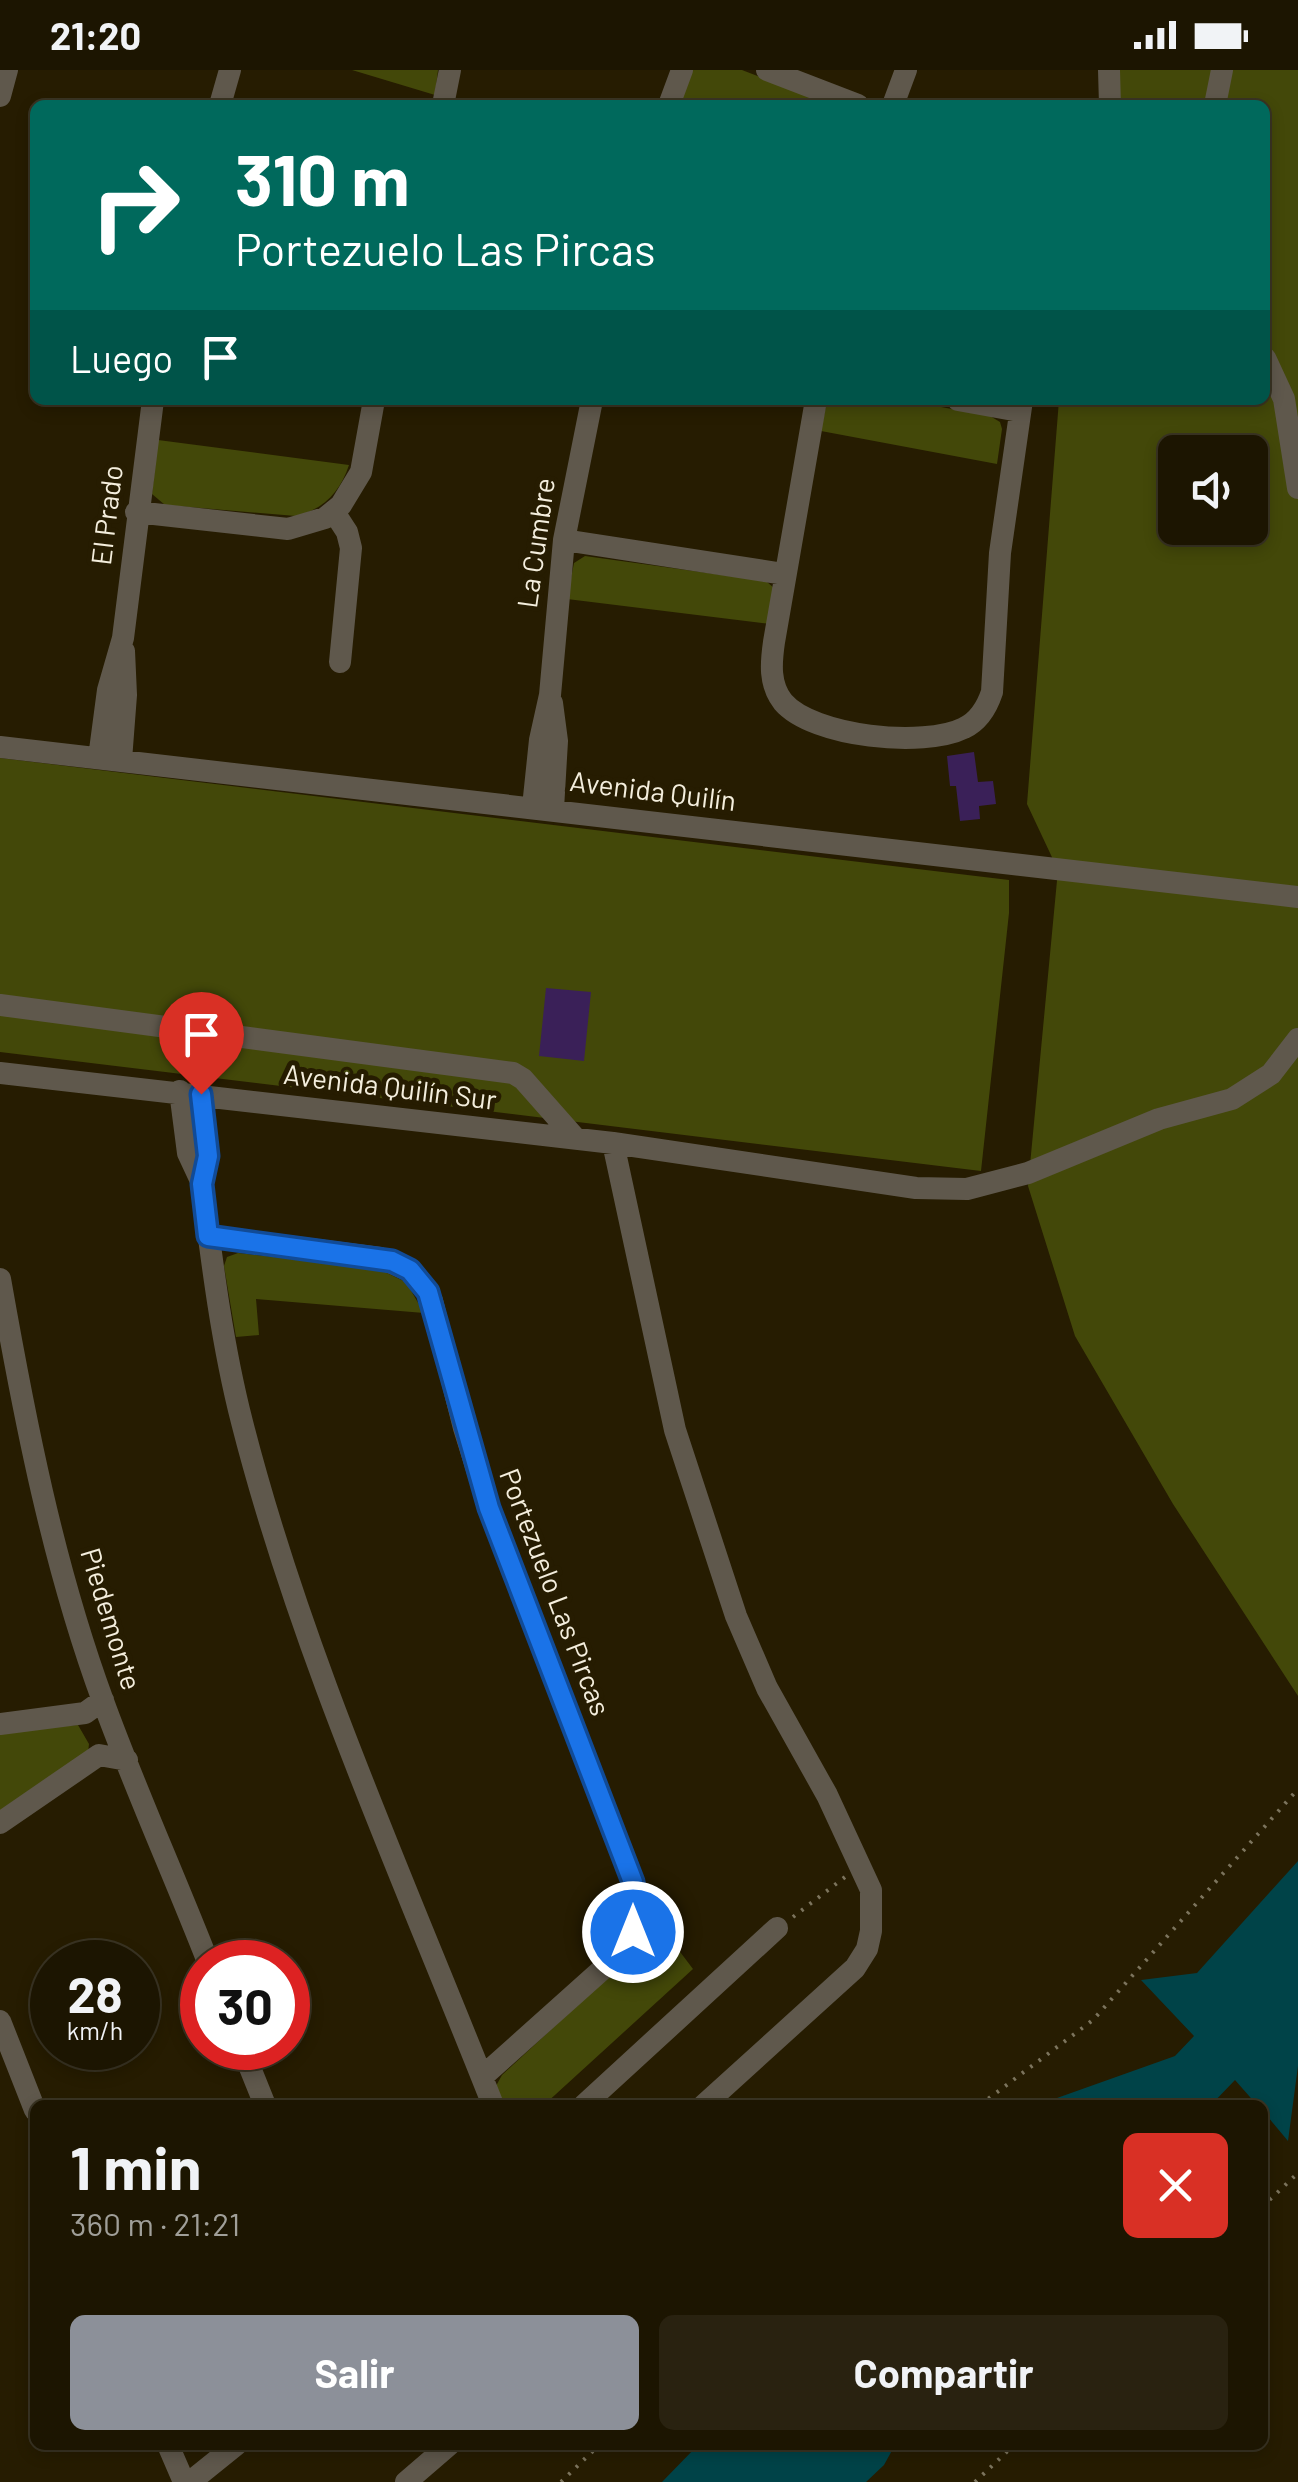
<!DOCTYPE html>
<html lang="es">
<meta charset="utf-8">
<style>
:root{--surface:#1c1501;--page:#292210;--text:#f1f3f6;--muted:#a09f99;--line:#3a3423;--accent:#8c9099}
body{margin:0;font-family:Barlow,sans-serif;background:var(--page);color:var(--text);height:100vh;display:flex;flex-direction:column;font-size:38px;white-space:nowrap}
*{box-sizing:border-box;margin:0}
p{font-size:32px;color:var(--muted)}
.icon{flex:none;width:55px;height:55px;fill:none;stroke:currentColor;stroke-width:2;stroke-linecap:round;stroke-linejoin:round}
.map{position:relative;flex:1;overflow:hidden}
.drawer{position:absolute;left:30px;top:2030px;width:1238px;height:350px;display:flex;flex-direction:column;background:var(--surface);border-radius:15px;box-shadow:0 5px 15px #0003,0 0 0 2px var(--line)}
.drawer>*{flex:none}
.banner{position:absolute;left:30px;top:30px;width:1240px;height:305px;border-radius:15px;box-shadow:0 5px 15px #0003,0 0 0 2px var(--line);background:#00695c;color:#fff;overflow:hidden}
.buttons{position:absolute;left:1158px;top:365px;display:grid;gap:20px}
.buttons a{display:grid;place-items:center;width:110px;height:110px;border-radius:15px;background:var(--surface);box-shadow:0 5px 15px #0003,0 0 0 2px var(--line);font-size:50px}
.speed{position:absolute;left:30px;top:1870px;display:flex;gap:20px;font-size:50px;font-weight:700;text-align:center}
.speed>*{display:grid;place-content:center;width:130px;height:130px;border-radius:50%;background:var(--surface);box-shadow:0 5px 15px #0003,0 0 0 2px var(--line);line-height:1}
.speed small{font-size:25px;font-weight:400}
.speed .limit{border:15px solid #d22;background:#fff;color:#111}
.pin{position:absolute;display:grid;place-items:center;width:85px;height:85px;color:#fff;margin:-102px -42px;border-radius:50% 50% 50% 0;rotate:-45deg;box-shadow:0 0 10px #0007}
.pin .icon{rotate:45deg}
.me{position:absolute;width:110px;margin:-55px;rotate:0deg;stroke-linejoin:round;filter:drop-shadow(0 0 8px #0008)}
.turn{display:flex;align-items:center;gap:35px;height:210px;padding:0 40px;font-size:45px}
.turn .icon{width:130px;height:130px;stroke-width:2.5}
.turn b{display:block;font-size:70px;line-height:85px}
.then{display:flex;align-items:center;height:95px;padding:0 40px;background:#0003;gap:20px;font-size:38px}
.round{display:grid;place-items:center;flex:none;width:105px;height:105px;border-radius:15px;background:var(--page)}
.head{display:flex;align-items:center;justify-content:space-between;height:170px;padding:0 40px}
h1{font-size:60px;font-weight:700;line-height:75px}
.button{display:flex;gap:20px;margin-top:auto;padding:20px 40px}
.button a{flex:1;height:115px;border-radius:15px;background:var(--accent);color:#fff;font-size:40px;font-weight:700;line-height:115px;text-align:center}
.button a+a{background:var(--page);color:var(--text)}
.status{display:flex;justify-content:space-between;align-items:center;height:70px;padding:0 50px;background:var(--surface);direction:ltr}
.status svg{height:28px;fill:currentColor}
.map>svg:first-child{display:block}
</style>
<div class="status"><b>21:20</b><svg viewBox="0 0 49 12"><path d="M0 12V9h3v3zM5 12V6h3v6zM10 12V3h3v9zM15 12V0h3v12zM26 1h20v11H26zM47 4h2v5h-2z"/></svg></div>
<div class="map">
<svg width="1298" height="2412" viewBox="0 0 1298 2412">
<rect width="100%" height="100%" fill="#261c01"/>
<path fill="#434809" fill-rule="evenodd" d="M 352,0 L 438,0 L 435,25 Z
M 692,0 L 742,0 L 832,35 L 731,35 L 716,30 L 714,35 L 680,35 Z
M 1115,0 L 1298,0 L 1298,1626 L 1173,1434 L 1075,1266 L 1028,1116 L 1058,800 L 1027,734 L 1059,330 L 1265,330 L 1265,35 L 1115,35 ZM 1175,382 L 1250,382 L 1250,458 L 1175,458 Z
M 827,330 L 903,330 L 990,346 L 1000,352 L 1002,359 L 997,394 L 821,361 Z
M 158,370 L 349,395 C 340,422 324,439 296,446 L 165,435 L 152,424 Z
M 585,486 L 766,511 L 775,519 L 771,554 L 567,529 L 574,493 Z
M 0,688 L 1009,810 L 1009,843 L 981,1101 L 0,982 Z
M 238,1183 L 376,1198 L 406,1212 L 424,1243 L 256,1229 L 259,1265 L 236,1267 L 224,1196 L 227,1187 Z
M 78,1655 L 89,1674 L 88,1683 L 0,1746 L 0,1661 Z
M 646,1846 L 653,1846 L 693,1899 L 544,2035 L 502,2035 L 496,2016 L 502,2005 L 610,1905 Z"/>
<path fill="#004348" d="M 1298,1791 L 1298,1996 L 1288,2071 L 1263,2041 L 1262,2035 L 1257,2035 L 1235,2010 L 1211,2035 L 1050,2035 L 1057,2028 L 1175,1986 L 1194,1966 L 1141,1910 L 1197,1903 Z
M 698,2375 L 895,2375 L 884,2395 L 866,2412 L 662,2412 Z"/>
<path fill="#3a2058" d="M 974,682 L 978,712 L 993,711 L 996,734 L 979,736 L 980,749 L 960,751 L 956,716 L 950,716 L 947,686 Z
M 546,918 L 591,922 L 584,991 L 539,986 Z"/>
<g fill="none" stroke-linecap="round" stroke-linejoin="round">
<path stroke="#7c745d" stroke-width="4" stroke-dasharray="2.5 8" stroke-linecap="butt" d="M 793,1847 L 845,1807
M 980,2035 L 1093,1950 L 1298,1719
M 1262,2137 L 1298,2103
M 561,2412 L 599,2375
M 975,2412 L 1014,2375"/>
<path stroke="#5f584c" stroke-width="22" d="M 767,0 L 858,35
M 1109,0 L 1110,35
M 0,26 L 7,0
M 220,35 L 230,0
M 443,35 L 450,0
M 669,35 L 682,0
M 893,35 L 906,0
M 1215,35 L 1222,0
M 1265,288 L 1284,329 L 1298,418
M 816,330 L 774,572 C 771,593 769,614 783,632 C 813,667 924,678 964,658 C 979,651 987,637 992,622 L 1000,483 L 1022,330
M 958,330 L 1019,341
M 136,442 L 288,459 L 325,448 L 341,435 L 361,402 L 374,330
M 334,442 L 347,462 L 351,478 L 340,592
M 564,470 L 784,504
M 552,633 L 557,671 L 553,739
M 0,677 L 1298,827
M 99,688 L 108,620 L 123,568 L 153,330
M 121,690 L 126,625 L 124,581
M 533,737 L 540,670 L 550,625 L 564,470 L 592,330
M 0,935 L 513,1003 L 523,1009 L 576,1069
M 0,1003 L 613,1073 L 916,1118 L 967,1119 L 1028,1103 L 1159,1049 L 1232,1029 L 1271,1004 L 1298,969
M 180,1021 L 188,1083 L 202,1113 C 212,1193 222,1274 242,1352 C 301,1584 405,1812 493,2035
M 201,1024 L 208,1086 L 202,1113
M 613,1073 L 675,1360 L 736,1546 L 767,1618 L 827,1725 L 871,1820 L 871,1861 L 867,1879 L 855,1898 L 704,2035
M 209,1166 L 380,1188 L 410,1201 L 423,1215 L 432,1231 L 464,1358 L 489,1438 L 633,1812 C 640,1843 636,1864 615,1888 L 482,2007
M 0,1209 C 25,1351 53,1495 103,1631 C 135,1719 174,1805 208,1892
M 0,1654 L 85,1643 L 103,1630
M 0,1753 L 99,1685 L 127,1690
M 0,1951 L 35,2040
M 242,1978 L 265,2035
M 584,2035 L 777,1858
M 168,2375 L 184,2412
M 190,2412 L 236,2375
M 406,2412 L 449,2375"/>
</g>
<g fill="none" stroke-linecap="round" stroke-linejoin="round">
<g stroke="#114b97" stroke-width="25">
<path id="route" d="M 201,1024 L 208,1086 L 202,1114 L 208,1166 L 392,1191 L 410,1200 L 428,1222 L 489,1438 L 633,1812 L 637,1834 L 633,1862"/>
</g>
<use href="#route" stroke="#1a73e8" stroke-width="18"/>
</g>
<g text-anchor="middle" stroke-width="10" stroke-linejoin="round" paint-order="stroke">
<g font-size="28" fill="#f4eedd" stroke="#261c01">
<text transform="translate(107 445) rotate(-83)" y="10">El Prado</text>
<text transform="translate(536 473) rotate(-82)" y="10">La Cumbre</text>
<text transform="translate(653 721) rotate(7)" y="10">Avenida Quilín</text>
<text transform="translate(390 1017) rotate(7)" y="10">Avenida Quilín Sur</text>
<text transform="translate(555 1522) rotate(69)" y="10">Portezuelo Las Pircas</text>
<text transform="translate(111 1549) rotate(73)" y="10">Piedemonte</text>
</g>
</g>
</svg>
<div class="buttons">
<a><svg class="icon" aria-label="sound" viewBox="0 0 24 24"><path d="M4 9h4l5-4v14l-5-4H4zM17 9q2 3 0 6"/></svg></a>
</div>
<div class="speed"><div>28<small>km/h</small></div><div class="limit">30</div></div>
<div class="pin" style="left:201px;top:1024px;background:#d93025"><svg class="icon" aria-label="arrive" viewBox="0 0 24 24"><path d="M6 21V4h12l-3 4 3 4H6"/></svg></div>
<svg class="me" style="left:633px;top:1862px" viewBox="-20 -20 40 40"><circle r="17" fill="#1a73e8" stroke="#fff" stroke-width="3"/><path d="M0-11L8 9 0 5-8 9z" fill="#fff"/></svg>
<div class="banner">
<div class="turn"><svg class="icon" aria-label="right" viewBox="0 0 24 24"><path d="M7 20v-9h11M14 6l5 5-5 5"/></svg><div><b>310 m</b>Portezuelo Las Pircas</div></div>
<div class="then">Luego<svg class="icon" aria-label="arrive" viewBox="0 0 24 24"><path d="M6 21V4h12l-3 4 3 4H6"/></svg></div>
</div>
<section class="drawer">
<div class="head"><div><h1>1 min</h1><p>360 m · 21:21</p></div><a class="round" style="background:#d93025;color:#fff"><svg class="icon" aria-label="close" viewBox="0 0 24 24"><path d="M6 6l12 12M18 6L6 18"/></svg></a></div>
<div class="button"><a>Salir</a><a>Compartir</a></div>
</section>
</div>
